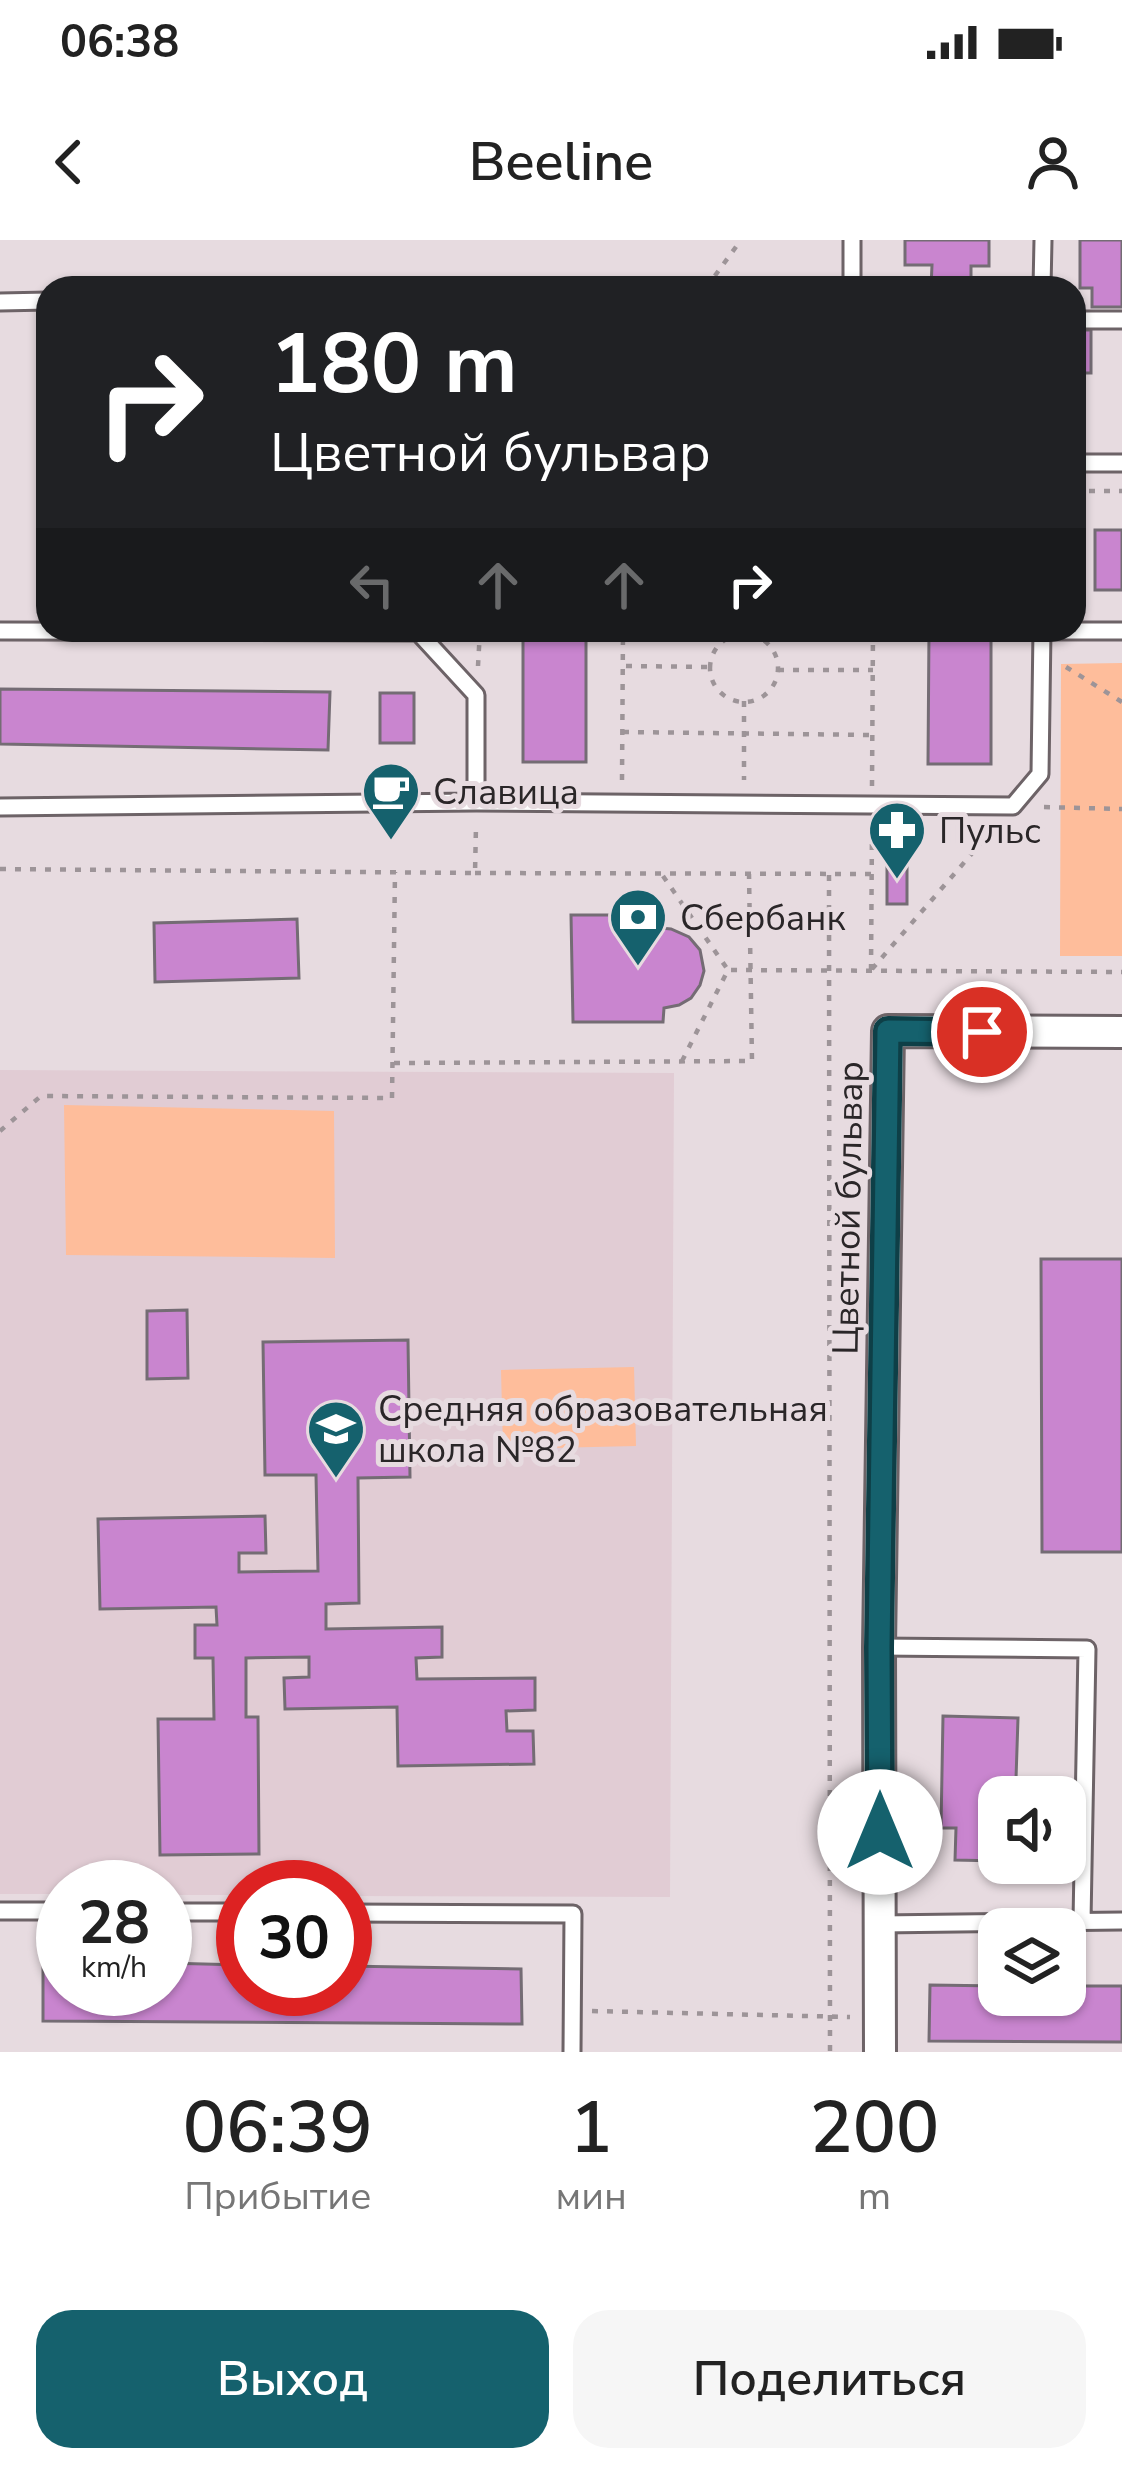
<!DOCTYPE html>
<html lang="ru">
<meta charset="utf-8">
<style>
:root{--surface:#fff;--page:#f6f6f6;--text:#222;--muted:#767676;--accent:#15616d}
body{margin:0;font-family:"Nunito Sans",sans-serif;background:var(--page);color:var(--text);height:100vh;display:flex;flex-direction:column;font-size:45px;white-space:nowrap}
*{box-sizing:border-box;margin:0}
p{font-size:39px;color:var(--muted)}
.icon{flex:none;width:66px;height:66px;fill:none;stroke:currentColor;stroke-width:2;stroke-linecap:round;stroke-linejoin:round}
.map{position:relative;height:1812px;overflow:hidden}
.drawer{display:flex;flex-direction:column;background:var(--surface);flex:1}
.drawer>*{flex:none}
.hud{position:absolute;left:36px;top:36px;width:1050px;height:366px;border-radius:36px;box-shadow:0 3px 9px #0004;background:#202124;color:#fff;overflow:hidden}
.fabs{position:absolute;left:978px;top:1536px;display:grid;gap:24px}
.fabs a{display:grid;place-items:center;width:108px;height:108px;border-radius:24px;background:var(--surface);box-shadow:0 3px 9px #0004;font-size:60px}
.speed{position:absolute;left:36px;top:1620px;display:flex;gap:24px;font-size:60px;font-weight:700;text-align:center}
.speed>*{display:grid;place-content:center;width:156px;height:156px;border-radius:50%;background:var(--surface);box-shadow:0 3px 9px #0004;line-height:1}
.speed small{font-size:30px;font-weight:400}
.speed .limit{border:18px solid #d22;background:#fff;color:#111}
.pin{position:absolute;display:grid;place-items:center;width:102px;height:102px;color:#fff;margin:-51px;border:6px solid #fff;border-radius:50%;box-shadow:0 3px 12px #0007}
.me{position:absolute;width:132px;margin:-66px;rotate:0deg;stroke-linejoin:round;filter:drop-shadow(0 0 9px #0008)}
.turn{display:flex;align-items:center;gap:42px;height:252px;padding:0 36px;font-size:54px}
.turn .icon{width:156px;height:156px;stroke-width:2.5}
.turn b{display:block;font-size:84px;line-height:102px}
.lanes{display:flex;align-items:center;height:114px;padding:0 36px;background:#0003;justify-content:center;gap:60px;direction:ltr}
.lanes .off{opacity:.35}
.eta{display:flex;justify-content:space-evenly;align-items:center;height:204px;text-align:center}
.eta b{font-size:72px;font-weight:600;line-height:84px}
.primary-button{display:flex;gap:24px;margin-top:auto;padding:24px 36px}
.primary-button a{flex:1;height:138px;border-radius:36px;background:var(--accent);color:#fff;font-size:48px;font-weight:600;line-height:138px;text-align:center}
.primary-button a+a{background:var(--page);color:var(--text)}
.status{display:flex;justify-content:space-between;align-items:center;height:84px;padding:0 60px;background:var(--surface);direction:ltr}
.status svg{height:33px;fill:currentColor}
header{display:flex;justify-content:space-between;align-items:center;height:156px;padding:0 36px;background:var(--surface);font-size:54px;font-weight:600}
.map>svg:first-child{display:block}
</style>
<div class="status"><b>06:38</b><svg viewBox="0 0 49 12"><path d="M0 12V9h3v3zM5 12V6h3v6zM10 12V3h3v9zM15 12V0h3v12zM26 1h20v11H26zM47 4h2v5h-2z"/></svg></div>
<header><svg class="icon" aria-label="back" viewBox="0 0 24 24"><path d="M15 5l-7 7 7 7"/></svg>Beeline<svg class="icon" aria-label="person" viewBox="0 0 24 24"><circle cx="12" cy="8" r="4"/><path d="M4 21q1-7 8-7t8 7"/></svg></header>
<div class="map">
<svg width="1122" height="1812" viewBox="0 0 1122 1812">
<rect width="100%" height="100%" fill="#e7dbe0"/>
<path fill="#e1ccd4" d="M 0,830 L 674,833 L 670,1657 L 345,1656 L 345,1647 L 243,1647 L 243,1655 L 165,1655 L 165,1647 L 63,1647 L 63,1654 L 0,1654 Z"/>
<path fill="#febd9b" d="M 1122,423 L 1122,716 L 1060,716 L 1061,424 Z
M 64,865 L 334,871 L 335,1018 L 66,1015 Z
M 634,1127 L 636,1206 L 503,1209 L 501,1130 Z"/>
<path fill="#c985cf" stroke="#746c74" stroke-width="3" d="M 905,0 L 989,0 L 989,26 L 971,26 L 971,48 L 931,48 L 932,25 L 905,25 Z
M 1080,0 L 1122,0 L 1122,67 L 1092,67 L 1092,48 L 1080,48 Z
M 1074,90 L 1091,90 L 1091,133 L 1074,133 Z
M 1095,290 L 1122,290 L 1122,350 L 1095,350 Z
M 523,390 L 586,390 L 586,522 L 523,522 Z
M 929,390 L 991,390 L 991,524 L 928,524 Z
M 0,449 L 330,452 L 328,510 L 0,504 Z
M 380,453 L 414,453 L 414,503 L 380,503 Z
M 887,618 L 907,618 L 907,664 L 887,664 Z
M 571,675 L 660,675 L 660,688 L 671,689 L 689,697 L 700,710 L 704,731 L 700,745 L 691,758 L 679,765 L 664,768 L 663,782 L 573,782 Z
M 297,679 L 299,738 L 155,742 L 154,683 Z
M 1041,1019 L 1122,1019 L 1122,1312 L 1042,1312 Z
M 187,1070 L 188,1138 L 147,1139 L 147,1071 Z
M 408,1100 L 410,1237 L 358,1238 L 359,1363 L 326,1364 L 326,1389 L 442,1387 L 442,1417 L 416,1418 L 417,1439 L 535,1438 L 535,1470 L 506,1471 L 507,1491 L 533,1491 L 534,1524 L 398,1526 L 397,1467 L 285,1469 L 284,1438 L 309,1437 L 309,1417 L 246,1418 L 246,1477 L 258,1477 L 259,1614 L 160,1615 L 158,1479 L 214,1479 L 213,1418 L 195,1418 L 195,1385 L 217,1385 L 216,1367 L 100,1369 L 98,1279 L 265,1276 L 266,1313 L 239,1313 L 239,1332 L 318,1331 L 316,1235 L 265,1235 L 263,1102 Z
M 943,1476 L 1018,1478 L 1016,1539 L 1029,1539 L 1029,1557 L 999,1557 L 999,1621 L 955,1620 L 956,1588 L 941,1588 Z
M 43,1722 L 63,1722 L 63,1749 L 165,1749 L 165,1723 L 243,1725 L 243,1749 L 345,1749 L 345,1726 L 521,1729 L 522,1784 L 43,1781 Z
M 930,1745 L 999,1746 L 999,1755 L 1065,1755 L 1065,1746 L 1122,1746 L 1122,1802 L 929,1801 Z"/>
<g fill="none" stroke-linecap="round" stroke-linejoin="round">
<g stroke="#6d6367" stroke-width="21">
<path id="lane" d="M 852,48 L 852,0
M 1042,48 L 1043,0
M 0,62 L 48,61
M 1074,80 L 1122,80
M 1074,223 L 1122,223
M 0,391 L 418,392 L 476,455 L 476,562
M 1042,391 L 1122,391
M 0,567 L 476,562 L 1013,566 L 1040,534 L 1042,390
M 879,1407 L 1087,1409 L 1082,1681
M 0,1671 L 63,1671
M 165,1672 L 243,1672
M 345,1673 L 573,1674 L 572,1812
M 880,1684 L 1122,1681"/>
</g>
<g stroke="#6d6367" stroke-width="36">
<path id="street" d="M 880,1812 L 879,1407 L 888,791 L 1122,792"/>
</g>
<path stroke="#9d9498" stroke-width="4.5" stroke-dasharray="6 9" stroke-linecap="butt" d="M 706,48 L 741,0
M 1074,251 L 1122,251
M710 428a34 34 0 1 1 68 0a34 34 0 1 1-68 0Z
M 478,426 L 480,390
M 626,426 L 710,427
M 1066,427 L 1122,462
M 778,430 L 873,430
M 744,461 L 744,540
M 623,492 L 873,495
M 622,540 L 623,390
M 872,546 L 873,390
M 1044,567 L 1122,569
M 0,629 L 475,633 L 476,586
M 475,633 L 872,634
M 829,635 L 830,1812
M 663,636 L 728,730
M 872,729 L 994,588
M 871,730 L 872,588
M 682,821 L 728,730 L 1122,732
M 394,823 L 752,821 L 749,634
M 0,891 L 41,856 L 392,858 L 395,632
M 592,1771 L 850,1777"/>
<use href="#lane" stroke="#fff" stroke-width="15"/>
<use href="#street" stroke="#fff" stroke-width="30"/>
</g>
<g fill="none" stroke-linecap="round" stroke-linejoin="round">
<g stroke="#0e3f47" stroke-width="30">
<path id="route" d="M 880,1592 L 879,1407 L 888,791 L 982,792"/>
</g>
<use href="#route" stroke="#15616d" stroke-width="21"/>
</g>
<defs>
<g id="cafe-pin" transform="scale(3)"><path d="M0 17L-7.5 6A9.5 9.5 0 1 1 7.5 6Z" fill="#15616d" stroke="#e7dbe0"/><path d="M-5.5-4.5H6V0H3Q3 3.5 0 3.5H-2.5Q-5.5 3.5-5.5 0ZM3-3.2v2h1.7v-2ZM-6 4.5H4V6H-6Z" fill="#fff"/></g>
<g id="pharmacy-pin" transform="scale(3)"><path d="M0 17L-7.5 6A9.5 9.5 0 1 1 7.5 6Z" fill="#15616d" stroke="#e7dbe0"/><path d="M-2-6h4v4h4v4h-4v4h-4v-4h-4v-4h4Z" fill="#fff"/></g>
<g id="bank-pin" transform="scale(3)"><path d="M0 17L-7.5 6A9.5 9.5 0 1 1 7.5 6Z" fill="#15616d" stroke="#e7dbe0"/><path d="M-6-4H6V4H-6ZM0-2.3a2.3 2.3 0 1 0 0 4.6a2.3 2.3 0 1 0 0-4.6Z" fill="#fff"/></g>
<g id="school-pin" transform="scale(3)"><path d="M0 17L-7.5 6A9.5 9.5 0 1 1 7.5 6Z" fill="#15616d" stroke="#e7dbe0"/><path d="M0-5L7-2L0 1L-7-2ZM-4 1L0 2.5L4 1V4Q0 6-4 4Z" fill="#fff"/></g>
</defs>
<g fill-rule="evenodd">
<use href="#cafe-pin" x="391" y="551"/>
<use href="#pharmacy-pin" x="897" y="590"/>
<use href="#bank-pin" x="638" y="677"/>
<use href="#school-pin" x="336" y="1189"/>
</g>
<g text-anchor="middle" stroke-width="10" stroke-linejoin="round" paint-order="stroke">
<g font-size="36" fill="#2a2628" stroke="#e7dbe0" text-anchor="start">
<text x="433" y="564">Славица</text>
<text x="939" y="603">Пульс</text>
<text x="680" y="690">Сбербанк</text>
<text x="378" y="1181">Средняя образовательная<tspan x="378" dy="41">школа №82</tspan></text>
</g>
<g font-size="36" fill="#2a2628" stroke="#e7dbe0">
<text transform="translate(847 968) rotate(-89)" y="13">Цветной бульвар</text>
</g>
</g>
</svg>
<div class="fabs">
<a><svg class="icon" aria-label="sound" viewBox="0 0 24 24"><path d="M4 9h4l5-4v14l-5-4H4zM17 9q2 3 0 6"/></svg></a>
<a><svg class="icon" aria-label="layers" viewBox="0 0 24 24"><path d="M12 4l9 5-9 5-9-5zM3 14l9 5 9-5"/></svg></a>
</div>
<div class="speed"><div>28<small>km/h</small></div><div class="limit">30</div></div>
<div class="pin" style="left:982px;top:792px;background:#d93025"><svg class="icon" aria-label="arrive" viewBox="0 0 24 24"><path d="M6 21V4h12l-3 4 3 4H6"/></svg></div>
<svg class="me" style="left:880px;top:1592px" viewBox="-20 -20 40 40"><circle r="19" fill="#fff"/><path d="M0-13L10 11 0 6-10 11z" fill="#15616d"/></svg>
<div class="hud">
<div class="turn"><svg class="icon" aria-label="right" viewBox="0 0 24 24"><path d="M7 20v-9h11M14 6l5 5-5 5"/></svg><div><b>180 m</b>Цветной бульвар</div></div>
<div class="lanes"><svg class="icon off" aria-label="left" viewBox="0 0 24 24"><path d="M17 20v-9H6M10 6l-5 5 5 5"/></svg><svg class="icon off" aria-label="ahead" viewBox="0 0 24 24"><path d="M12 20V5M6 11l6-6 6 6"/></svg><svg class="icon off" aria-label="ahead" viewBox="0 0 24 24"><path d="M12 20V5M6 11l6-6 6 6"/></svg><svg class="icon" aria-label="right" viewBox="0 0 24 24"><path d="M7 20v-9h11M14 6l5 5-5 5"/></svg></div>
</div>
</div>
<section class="drawer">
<div class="eta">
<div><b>06:39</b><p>Прибытие</p></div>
<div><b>1</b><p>мин</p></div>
<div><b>200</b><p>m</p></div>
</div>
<div class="primary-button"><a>Выход</a><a>Поделиться</a></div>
</section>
